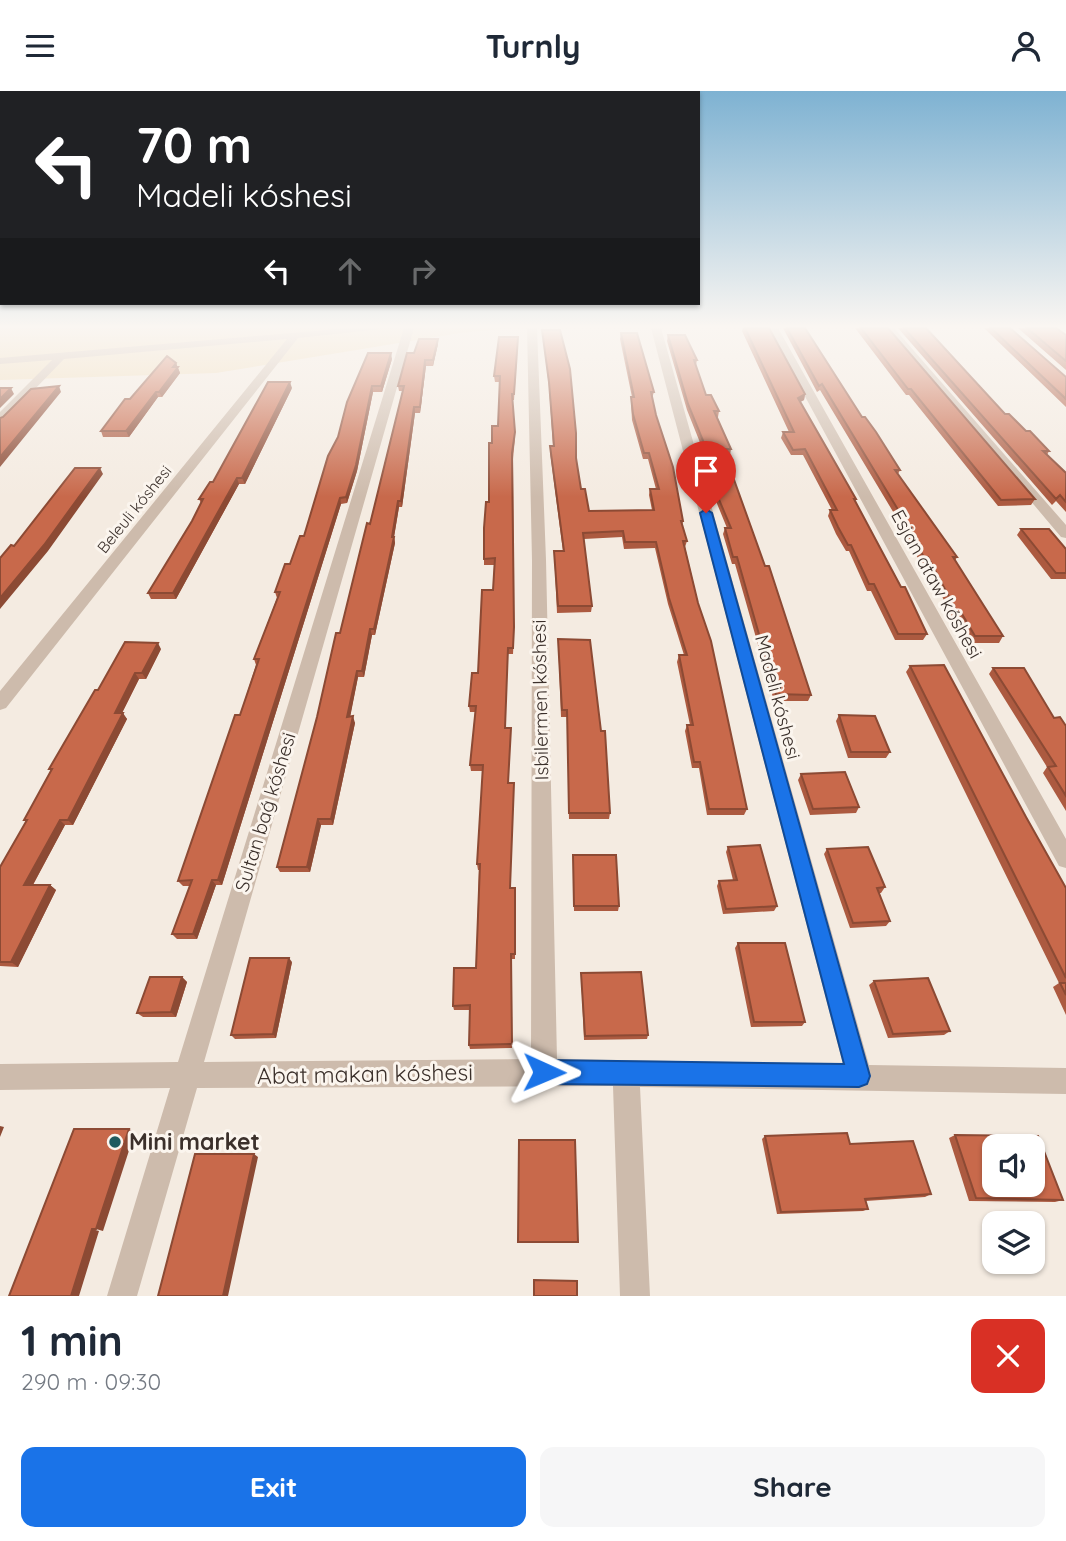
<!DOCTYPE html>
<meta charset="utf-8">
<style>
:root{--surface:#fff;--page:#f6f6f7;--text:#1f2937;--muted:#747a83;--accent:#1a73e8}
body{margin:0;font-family:Quicksand,sans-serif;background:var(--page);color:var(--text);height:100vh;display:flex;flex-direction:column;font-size:26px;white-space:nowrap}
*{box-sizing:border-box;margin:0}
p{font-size:23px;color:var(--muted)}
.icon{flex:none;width:38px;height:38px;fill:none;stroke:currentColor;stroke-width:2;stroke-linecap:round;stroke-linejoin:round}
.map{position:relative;height:1205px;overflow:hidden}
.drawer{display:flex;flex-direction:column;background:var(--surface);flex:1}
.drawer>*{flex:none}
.hud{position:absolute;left:0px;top:0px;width:700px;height:214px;box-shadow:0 2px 5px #0004;background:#202124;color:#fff;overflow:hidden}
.controls{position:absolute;left:982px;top:1043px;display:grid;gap:14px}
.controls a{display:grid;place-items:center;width:63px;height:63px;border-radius:14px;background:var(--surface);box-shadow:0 2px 5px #0004;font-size:35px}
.pin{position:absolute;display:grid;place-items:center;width:60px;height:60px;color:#fff;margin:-72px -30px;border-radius:50% 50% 50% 0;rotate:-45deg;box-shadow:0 0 7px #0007}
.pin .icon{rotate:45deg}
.me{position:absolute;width:77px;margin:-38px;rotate:91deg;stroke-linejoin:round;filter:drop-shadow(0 0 5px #0008)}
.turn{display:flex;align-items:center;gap:24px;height:147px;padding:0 21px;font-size:32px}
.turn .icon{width:91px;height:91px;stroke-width:2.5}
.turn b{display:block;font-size:49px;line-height:60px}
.lanes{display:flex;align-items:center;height:66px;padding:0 21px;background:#0003;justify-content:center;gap:35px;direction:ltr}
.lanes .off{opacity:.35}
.round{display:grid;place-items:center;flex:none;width:74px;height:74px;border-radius:14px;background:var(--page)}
.headline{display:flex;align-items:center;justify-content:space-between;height:119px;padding:0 21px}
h1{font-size:42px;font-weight:700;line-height:52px}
.action{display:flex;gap:14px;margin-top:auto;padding:14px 21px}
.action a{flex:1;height:80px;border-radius:14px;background:var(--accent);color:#fff;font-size:28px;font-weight:700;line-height:80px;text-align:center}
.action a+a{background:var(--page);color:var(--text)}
header{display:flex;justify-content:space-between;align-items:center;height:91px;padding:0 21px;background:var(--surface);font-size:32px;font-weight:700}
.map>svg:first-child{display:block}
</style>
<header><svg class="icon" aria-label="menu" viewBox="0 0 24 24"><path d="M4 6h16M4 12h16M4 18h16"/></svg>Turnly<svg class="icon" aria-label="person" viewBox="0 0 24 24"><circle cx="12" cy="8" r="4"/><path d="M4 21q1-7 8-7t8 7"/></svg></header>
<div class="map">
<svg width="1066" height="1205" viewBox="0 0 1066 1205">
<rect width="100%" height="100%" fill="#f4ebe1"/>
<path fill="#efdcb8" d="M 0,237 L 513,237 L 460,242 L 216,282 L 0,289 Z"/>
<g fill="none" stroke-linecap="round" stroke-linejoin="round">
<path fill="#cdbbac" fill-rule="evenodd" d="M 349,237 L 391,237 L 298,247 L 6,617 L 0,619 L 0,600 L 287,248 L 64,268 L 4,330 L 0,331 L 0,321 L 52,269 L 0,273 L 0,267 Z
M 404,237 L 414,237 L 204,971 L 531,968 L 532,469 L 527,237 L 537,237 L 546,469 L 557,968 L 843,973 L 651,237 L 661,237 L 869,974 L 1066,977 L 1066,1003 L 640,996 L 650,1205 L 620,1205 L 613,995 L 197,997 L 137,1205 L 107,1205 L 170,997 L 0,999 L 0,973 L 178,971 Z
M 768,237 L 778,237 L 1066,748 L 1066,777 L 1059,775 Z
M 885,237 L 894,237 L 1066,434 L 1066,447 L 1061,446 Z"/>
</g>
<path fill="#ac5a40" d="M 743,237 L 769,237 L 805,303 L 804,309 L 800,311 L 856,408 L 855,410 L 927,543 L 923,549 L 895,549 L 871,500 L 867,500 L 849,460 L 846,460 L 836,443 L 828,425 L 830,419 L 832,419 L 803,364 L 791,364 L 781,347 L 783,341 L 789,341 L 742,240 Z
M 783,237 L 805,237 L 862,326 L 900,379 L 898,383 L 957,466 L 955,470 L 1003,545 L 999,552 L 971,552 L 958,529 L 954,529 L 925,472 L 921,472 L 904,444 L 895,424 L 820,299 L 817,301 Z
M 855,237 L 888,237 L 1035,408 L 1031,414 L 998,415 L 909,304 L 906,304 Z
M 898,237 L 926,237 L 1005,323 L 1049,360 L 1047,364 L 1066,382 L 1066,421 L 1056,410 L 1052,414 Z
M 984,237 L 1010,237 L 1066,286 L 1066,316 Z
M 1018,237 L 1056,237 L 1066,244 L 1066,279 Z
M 542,239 L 576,367 L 581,398 L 589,420 L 652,419 L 649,404 L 650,398 L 656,398 L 648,368 L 643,368 L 632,329 L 631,312 L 632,306 L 620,248 L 621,242 L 654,301 L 652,307 L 683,430 L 682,435 L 687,450 L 685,456 L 747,718 L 744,724 L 707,724 L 699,677 L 692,677 L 685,640 L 687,634 L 690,634 L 677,571 L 679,564 L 684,564 L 668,513 L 655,457 L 624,458 L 622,446 L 584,448 L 592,515 L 591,521 L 557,522 L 554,460 L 563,460 L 550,361 L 550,355 L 553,355 L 549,296 Z
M 668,244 L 697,269 L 696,274 L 706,304 L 719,320 L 718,326 L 717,326 L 731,358 L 730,364 L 725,364 L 811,604 L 808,610 L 774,610 L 735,473 L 732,473 L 723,443 L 725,437 L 727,437 L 711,398 L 706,380 L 708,374 L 709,374 L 687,319 L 667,250 Z
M 518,251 L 514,309 L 512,309 L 515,347 L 513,368 L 514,542 L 513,563 L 508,563 L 505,637 L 509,692 L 511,797 L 515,797 L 515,868 L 511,868 L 512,957 L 470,958 L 469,954 L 470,919 L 454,919 L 453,915 L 476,877 L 479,779 L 478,779 L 477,773 L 483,680 L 471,680 L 470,674 L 475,621 L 470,621 L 469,615 L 478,582 L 493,499 L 494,474 L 484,474 L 484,468 L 489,411 L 492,352 L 498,335 L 500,291 L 495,291 L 494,285 Z
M 438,253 L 433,275 L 426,275 L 420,322 L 415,322 L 402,416 L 399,416 L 394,446 L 395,452 L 375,544 L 372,544 L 364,586 L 358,586 L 350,625 L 355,632 L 333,734 L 321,734 L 310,781 L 280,781 L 277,776 L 370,433 L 403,300 L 399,300 L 398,295 L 414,262 Z
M 392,268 L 382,301 L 373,301 L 357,380 L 347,412 L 341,413 L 222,794 L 216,794 L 197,848 L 177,848 L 172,843 L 190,795 L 183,795 L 178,790 L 240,624 L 256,574 L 254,568 L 277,507 L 275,501 L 304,445 L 338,346 Z
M 176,272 L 180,282 L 162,306 L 158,306 L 129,346 L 103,346 L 101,340 L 130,308 Z
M 292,297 L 245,393 L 239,393 L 176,508 L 151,508 L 148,502 L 192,430 L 201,412 L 199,408 Z
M 1021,438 L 1066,458 L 1066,488 L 1051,488 L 1017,444 Z
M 558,548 L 610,722 L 609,728 L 569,728 L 567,626 L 561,626 Z
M 161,558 L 146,588 L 139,588 L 122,622 L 127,628 L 73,734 L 65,734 L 33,794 L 50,794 L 56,799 L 18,876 L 0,875 L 0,776 L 26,731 L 24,729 L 51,679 L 49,678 L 98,599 Z
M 910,575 L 1026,726 L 1066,797 L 1066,924 L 1053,896 L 1059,892 L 906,581 Z
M 993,577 L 1054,627 L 1066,635 L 1066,720 L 1043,682 L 1047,676 L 989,583 Z
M 839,624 L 890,661 L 886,667 L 848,667 L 836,630 Z
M 801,683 L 859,716 L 856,722 L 810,724 L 798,689 Z
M 728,756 L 777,815 L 774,820 L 723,823 L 717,795 L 719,790 L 733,789 L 726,761 Z
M 827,758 L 885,796 L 881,802 L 879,802 L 890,830 L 886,835 L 850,837 L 824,763 Z
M 573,764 L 619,815 L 618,820 L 574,820 Z
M 738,852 L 805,931 L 802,935 L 751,936 L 735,857 Z
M 292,871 L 276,947 L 235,948 L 231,944 Z
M 581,882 L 648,944 L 647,948 L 584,949 Z
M 182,886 L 187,891 L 176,926 L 143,926 L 137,922 Z
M 874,890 L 950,940 L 944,944 L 888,947 L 869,894 Z
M 955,1044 L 1063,1109 L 1055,1111 L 969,1110 L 949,1047 Z
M 765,1045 L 850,1053 L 931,1103 L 925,1106 L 866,1110 L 868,1118 L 863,1120 L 777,1123 L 762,1048 Z
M 519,1049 L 578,1151 L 577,1152 L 518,1152 Z"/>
<path fill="#8c4a34" d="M 438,248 L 438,253 L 433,275 L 433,269 Z
M 391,262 L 392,268 L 382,301 L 381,295 Z
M 425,269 L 426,275 L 420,322 L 420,316 Z
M 176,272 L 180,282 L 162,306 L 159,301 Z
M 290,291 L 292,297 L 245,393 L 242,387 Z
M 59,295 L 61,301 L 0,376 L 0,366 Z
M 372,295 L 373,301 L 357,380 L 347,412 L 346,406 Z
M 11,297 L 14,303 L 0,317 L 0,308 Z
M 156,301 L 158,306 L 129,346 L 126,340 Z
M 805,303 L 804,309 L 796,313 L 798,307 Z
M 414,316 L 415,322 L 402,416 L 401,410 Z
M 100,377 L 103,383 L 48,460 L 0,518 L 0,507 Z
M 237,387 L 239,393 L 176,508 L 173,502 Z
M 340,407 L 341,413 L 222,794 L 218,789 Z
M 398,410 L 399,416 L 393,452 L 392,446 Z
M 394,446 L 395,452 L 375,544 L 374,538 Z
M 370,538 L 372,544 L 364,586 L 362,580 Z
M 158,552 L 161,558 L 146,588 L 142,582 Z
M 357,580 L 358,586 L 349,632 L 347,626 Z
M 135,582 L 139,588 L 119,628 L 115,622 Z
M 123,622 L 127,628 L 73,734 L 68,729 Z
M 353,625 L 355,632 L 333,734 L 331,728 Z
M 318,728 L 321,734 L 310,781 L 307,776 Z
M 60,729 L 65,734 L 30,799 L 24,794 Z
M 212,789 L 216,794 L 197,848 L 193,843 Z
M 50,794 L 56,799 L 18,876 L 11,871 Z
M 289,867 L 292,871 L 276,947 L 273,943 Z
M 182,886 L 187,891 L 176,926 L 171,921 Z
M 0,1035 L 4,1036 L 0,1046 Z
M 129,1038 L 135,1041 L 103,1140 L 96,1138 Z
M 254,1063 L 258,1066 L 228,1205 L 223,1205 Z
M 92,1138 L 99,1140 L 79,1205 L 71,1205 Z"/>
<path fill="#c8694b" stroke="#8c4a34" stroke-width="2" fill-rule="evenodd" d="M 745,237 L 769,237 L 805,303 L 798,307 L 856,408 L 854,408 L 901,496 L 905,496 L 927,543 L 898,543 L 874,493 L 869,493 L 851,454 L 848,454 L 838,436 L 830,419 L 837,419 L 805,358 L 793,359 L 783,341 L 794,341 Z
M 787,237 L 805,237 L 862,326 L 865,326 L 876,341 L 900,379 L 895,379 L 957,466 L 953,466 L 1003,545 L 975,545 L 962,523 L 958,523 L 928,466 L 924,466 L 907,438 L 897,417 L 822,293 L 819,295 Z
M 861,237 L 888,237 L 1035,408 L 1001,409 L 911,298 L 908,298 Z
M 904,237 L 926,237 L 1005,323 L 1009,323 L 1026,340 L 1030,340 L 1049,360 L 1043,360 L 1066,382 L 1066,411 L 1060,404 L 1056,408 Z
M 991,237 L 1010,237 L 1066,286 L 1066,308 Z
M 1027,237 L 1056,237 L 1066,244 L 1066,270 Z
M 542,239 L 560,239 L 570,278 L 576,342 L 576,367 L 581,398 L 585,398 L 589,420 L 654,419 L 650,398 L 659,398 L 649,362 L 644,362 L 633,323 L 631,306 L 634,306 L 621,242 L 637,242 L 654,301 L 651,301 L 656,324 L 673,376 L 683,430 L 681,430 L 687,450 L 683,450 L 698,512 L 711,550 L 747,718 L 709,718 L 700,671 L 694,671 L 687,634 L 693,634 L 679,564 L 687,564 L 669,507 L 656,451 L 625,451 L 623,440 L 583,442 L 592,515 L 558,515 L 554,460 L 564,460 L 550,355 L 554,355 L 549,291 Z
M 668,244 L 685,244 L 697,269 L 694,269 L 706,304 L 711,304 L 719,320 L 714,320 L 731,358 L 723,358 L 765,475 L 769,475 L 811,604 L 776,603 L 737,466 L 733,466 L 725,437 L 731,437 L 712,392 L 708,374 L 713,374 L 688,313 Z
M 499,246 L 518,246 L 514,303 L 512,303 L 515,341 L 512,362 L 514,536 L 513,557 L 508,557 L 505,637 L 511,637 L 508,692 L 514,692 L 510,797 L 515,797 L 515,863 L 511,863 L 512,953 L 469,954 L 470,914 L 453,915 L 454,877 L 476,877 L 480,773 L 477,773 L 483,674 L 470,674 L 476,615 L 469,615 L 472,582 L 478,582 L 482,499 L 493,499 L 495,467 L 484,468 L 484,437 L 486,411 L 489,411 L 489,352 L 492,352 L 492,335 L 498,335 L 500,285 L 494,285 Z
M 419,248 L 438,248 L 433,269 L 425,269 L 420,316 L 414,316 L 401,410 L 398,410 L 392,446 L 394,446 L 374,538 L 370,538 L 362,580 L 357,580 L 347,626 L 353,625 L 331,728 L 318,728 L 307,776 L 277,776 L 317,626 L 336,542 L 340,542 L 367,432 L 370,433 L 404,295 L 398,295 L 407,262 L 414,262 Z
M 368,262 L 391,262 L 381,295 L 372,295 L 356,374 L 346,406 L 340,407 L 218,789 L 212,789 L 193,843 L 172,843 L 192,789 L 178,790 L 235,624 L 240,624 L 259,568 L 254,568 L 280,501 L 275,501 L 285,473 L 290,473 L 300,445 L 304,445 L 328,365 L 338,346 L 347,311 Z
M 167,265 L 176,272 L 173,276 L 178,276 L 159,301 L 156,301 L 126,340 L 101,340 L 125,308 L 130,308 Z
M 268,291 L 290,291 L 242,387 L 237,387 L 173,502 L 148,502 L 192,430 L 203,408 L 199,408 L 210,391 L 213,391 Z
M 59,295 L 0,366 L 0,327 L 3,326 L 31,298 Z
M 0,297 L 11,297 L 0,308 Z
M 75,377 L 100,377 L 44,454 L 0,507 L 0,467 L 11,454 L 14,455 Z
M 1021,438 L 1049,438 L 1066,458 L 1066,482 L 1056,482 Z
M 558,548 L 590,549 L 601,640 L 605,640 L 610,722 L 569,722 L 567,619 L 562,619 Z
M 125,551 L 158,552 L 142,582 L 135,582 L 115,622 L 123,622 L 68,729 L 60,729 L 24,794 L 50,794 L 11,871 L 0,871 L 0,776 L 27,729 L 24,729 L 52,678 L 49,678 L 95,599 L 98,599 Z
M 944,574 L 1026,726 L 1066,797 L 1066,887 L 910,575 Z
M 993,577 L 1024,577 L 1054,627 L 1060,626 L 1066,635 L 1066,705 L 1048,676 L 1056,675 Z
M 839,624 L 875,625 L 890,661 L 851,661 Z
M 845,681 L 859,716 L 813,718 L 801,683 Z
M 760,754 L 777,815 L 726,818 L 719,790 L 737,789 L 728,756 Z
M 868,756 L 885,796 L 877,797 L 890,830 L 853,832 L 827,758 Z
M 573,764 L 616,764 L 619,815 L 574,815 Z
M 738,852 L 785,852 L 805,931 L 754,931 Z
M 250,867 L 289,867 L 273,943 L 231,944 Z
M 641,881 L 648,944 L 585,945 L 581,882 Z
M 150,886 L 182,886 L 171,921 L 137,922 Z
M 928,887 L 950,940 L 893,943 L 874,890 Z
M 1060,892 L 1066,892 L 1066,904 Z
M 74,1038 L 129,1038 L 96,1138 L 92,1138 L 71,1205 L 9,1205 Z
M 847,1042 L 850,1053 L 913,1050 L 931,1103 L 865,1108 L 868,1118 L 781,1121 L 765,1045 Z
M 955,1044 L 1038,1045 L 1063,1109 L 976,1107 ZM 994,1055 L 1032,1055 L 1032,1094 L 994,1094 Z
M 519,1049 L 575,1049 L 578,1151 L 518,1151 Z
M 195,1063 L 254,1063 L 223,1205 L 158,1205 Z
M 534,1189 L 577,1190 L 577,1205 L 534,1205 Z"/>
<linearGradient id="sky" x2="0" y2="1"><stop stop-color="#7eb2d2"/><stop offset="0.58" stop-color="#faf6f2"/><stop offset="1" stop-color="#faf6f2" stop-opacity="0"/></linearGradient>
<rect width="1066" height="406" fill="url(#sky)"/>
<path fill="#1a73e8" stroke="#114b97" stroke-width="2" d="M 706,418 L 712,422 L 870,985 L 867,993 L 859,996 L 544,993 L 536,989 L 532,981 L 536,973 L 544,969 L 844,973 L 700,422 Z"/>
<circle fill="#1f5a5e" stroke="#fbf5ee" stroke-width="2.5" cx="115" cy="1051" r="7"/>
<g text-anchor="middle" stroke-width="6" stroke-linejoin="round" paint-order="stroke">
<g font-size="16" fill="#3b302b" stroke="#fbf5ee">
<text transform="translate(134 418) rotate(-51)" y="6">Beleuli kóshesi</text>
</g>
<g font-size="19" fill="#3b302b" stroke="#fbf5ee">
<text transform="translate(937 493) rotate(61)" y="7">Esjan ataw kóshesi</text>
<text transform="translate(778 606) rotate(75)" y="7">Madeli kóshesi</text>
<text transform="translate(540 609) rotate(-91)" y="7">Isbilermen kóshesi</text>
<text transform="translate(265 721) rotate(-73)" y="7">Sultan baǵ kóshesi</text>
</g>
<g font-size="23" fill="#3b302b" stroke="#fbf5ee">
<text transform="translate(365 983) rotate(-1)" y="8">Abat makan kóshesi</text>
</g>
<g font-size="23" font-weight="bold" fill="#3b302b" stroke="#fbf5ee" text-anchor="start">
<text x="129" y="1059">Mini market</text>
</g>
</g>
</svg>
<div class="controls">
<a><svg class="icon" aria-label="sound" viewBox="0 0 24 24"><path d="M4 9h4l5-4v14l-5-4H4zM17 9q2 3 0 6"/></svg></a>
<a><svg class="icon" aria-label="layers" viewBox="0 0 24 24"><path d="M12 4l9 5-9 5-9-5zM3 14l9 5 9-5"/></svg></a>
</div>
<div class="pin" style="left:706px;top:422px;background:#d93025"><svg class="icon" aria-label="arrive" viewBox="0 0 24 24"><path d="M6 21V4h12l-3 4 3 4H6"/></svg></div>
<svg class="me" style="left:544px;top:981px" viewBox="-20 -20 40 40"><path d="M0-17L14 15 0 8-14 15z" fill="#1a73e8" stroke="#fff" stroke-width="4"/></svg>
<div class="hud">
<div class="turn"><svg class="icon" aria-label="left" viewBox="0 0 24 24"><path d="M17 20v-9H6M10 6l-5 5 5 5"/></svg><div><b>70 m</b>Madeli kóshesi</div></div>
<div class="lanes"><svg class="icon" aria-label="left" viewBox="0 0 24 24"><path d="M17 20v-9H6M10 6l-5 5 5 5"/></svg><svg class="icon off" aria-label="ahead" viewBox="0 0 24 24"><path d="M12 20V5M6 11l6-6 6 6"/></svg><svg class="icon off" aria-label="right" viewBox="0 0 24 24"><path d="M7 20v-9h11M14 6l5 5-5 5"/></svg></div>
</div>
</div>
<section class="drawer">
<div class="headline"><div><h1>1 min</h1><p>290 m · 09:30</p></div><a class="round" style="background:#d93025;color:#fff"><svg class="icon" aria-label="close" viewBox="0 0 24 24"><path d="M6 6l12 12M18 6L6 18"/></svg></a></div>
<div class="action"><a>Exit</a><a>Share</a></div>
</section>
